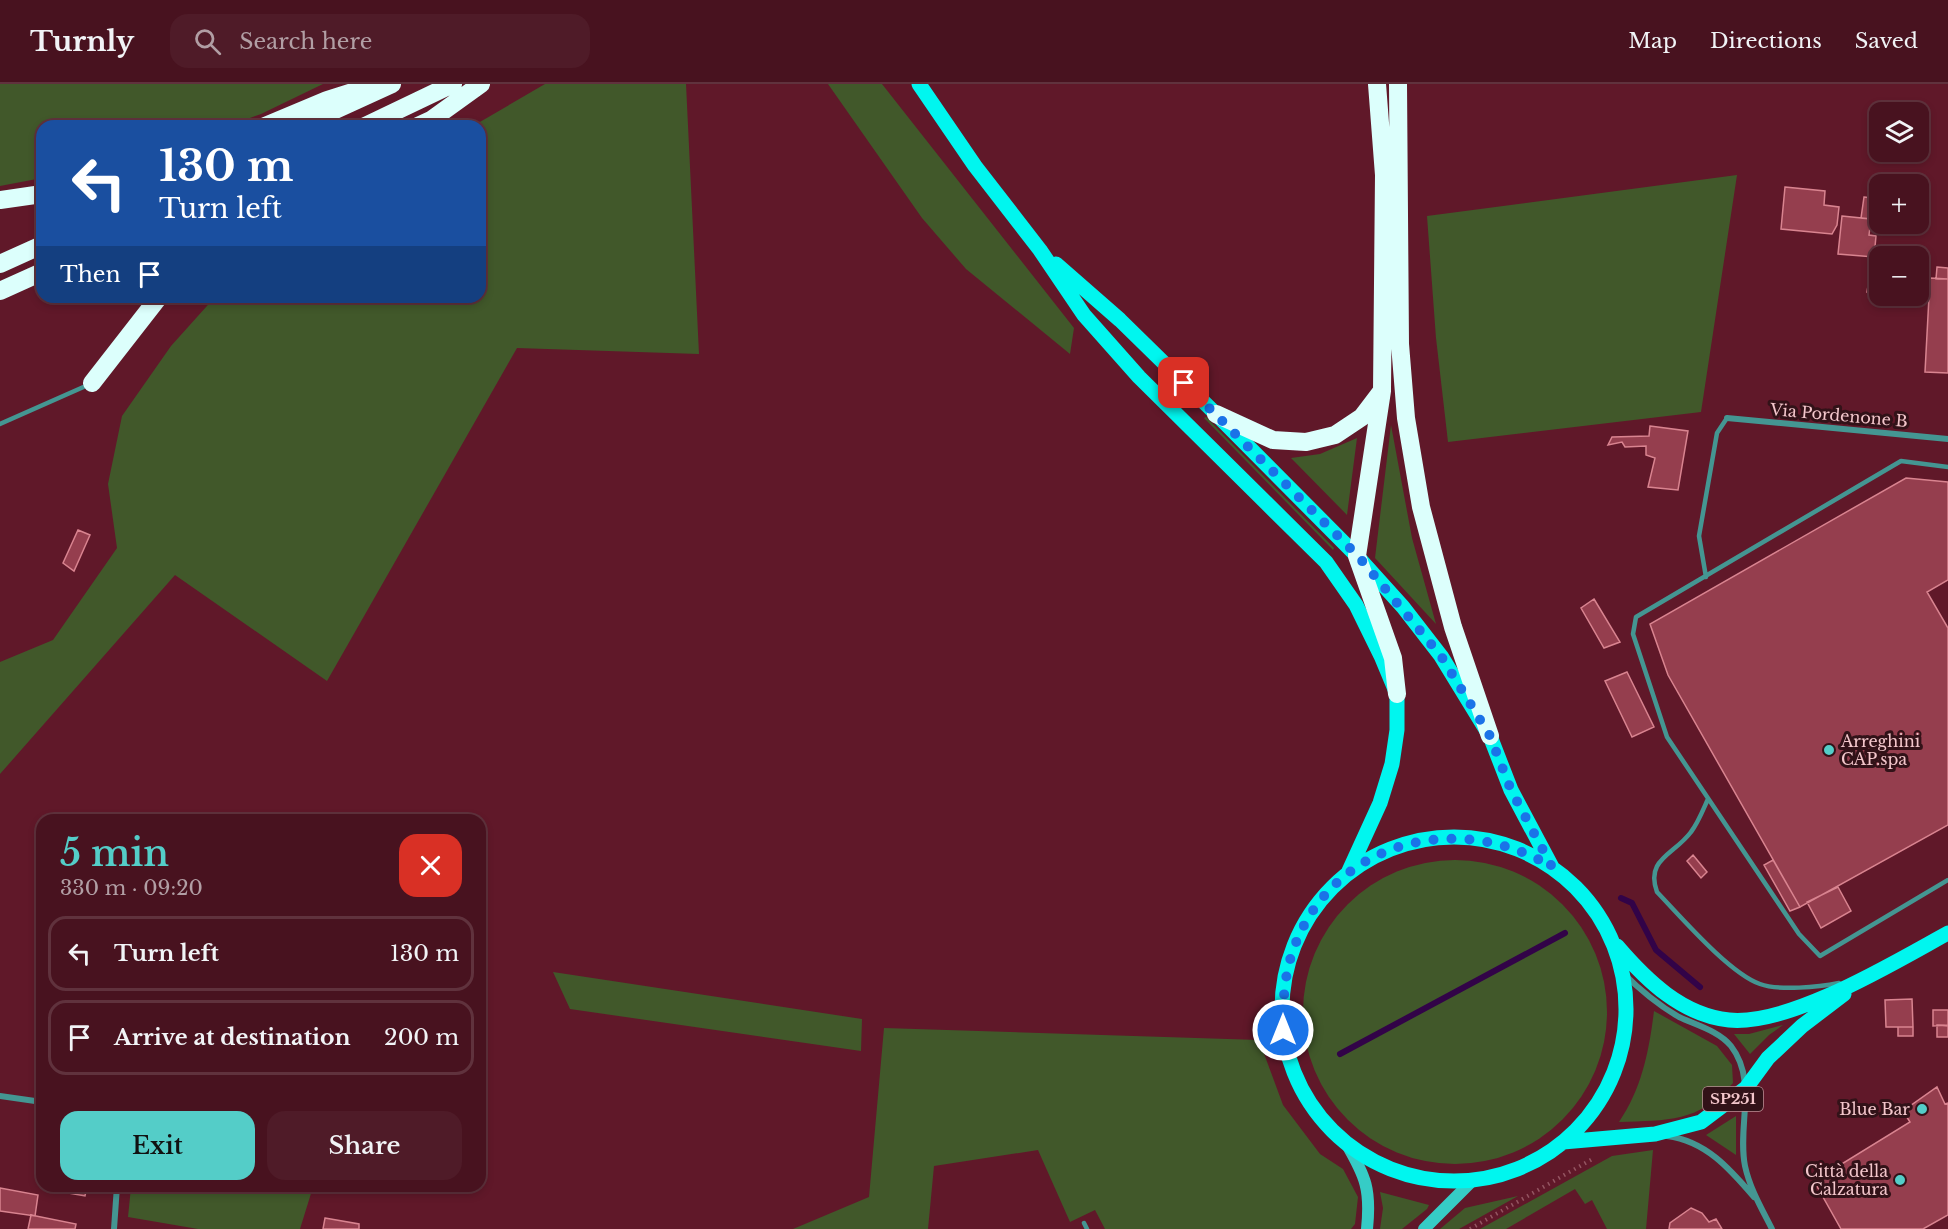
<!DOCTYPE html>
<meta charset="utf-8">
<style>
:root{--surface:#48121f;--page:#4f1b28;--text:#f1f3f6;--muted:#b19ea4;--line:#60323d;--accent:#54cdc8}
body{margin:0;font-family:"Libre Baskerville",serif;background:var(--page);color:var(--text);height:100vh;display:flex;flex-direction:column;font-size:22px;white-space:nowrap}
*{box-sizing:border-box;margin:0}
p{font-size:20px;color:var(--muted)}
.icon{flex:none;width:33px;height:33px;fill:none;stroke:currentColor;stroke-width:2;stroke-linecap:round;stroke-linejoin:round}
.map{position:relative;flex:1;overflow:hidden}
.panel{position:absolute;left:36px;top:730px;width:450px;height:378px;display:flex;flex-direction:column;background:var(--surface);border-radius:18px;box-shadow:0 3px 9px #0003,0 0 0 2px var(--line)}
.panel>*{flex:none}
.guide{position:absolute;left:36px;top:36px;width:450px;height:183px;border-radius:18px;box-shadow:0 3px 9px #0003,0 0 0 2px var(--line);background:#1a4fa0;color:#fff;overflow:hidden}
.buttons{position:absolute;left:1869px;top:18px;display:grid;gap:12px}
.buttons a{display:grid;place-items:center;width:60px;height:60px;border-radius:12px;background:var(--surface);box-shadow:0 3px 9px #0003,0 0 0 2px var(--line);font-size:30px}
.pin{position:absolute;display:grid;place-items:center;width:51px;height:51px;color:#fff;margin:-26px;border-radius:12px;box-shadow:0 3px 9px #0006}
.me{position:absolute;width:66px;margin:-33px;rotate:0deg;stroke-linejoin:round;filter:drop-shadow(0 0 4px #0008)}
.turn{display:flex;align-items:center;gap:21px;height:126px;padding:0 24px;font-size:27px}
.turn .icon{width:78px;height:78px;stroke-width:2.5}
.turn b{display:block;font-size:42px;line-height:51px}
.then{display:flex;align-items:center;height:57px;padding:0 24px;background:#0003;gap:12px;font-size:22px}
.round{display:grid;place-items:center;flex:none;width:63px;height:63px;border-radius:18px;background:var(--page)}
.summary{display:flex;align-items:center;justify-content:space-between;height:102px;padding:0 24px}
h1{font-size:36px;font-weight:600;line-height:45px;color:var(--accent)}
.action{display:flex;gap:12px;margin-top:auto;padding:12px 24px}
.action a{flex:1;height:69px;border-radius:18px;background:var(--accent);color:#111;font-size:24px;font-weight:600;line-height:69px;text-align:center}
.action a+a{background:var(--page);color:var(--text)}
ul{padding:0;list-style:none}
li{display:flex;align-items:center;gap:18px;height:75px;margin:0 12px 9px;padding:0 12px;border:3px solid var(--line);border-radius:18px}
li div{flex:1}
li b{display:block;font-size:22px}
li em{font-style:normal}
header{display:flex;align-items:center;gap:36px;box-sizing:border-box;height:84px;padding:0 30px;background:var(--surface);border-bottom:2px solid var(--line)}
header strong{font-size:28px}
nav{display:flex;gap:33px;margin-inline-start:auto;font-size:21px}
.search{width:420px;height:54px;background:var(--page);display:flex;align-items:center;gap:15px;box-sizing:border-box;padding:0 21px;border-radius:18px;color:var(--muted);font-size:22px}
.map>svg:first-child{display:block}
</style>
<header>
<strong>Turnly</strong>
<div class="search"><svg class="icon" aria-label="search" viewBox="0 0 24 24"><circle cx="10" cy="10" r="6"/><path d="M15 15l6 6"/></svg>Search here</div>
<nav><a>Map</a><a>Directions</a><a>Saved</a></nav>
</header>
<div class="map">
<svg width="1948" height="1145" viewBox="0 0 1948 1145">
<rect width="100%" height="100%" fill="#601829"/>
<path fill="#41582a" d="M 0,0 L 323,0 L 261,30 L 228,42 L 42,42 L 42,94 L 0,102 Z
M 545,0 L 686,0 L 699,270 L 517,264 L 327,597 L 175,491 L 0,690 L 0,578 L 53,556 L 117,464 L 108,400 L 122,332 L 171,262 L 215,213 L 480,213 L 480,42 L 473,42 Z
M 828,0 L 882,0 L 1074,244 L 1070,270 L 966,185 L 922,134 Z
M 1737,91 L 1701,328 L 1448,358 L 1436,254 L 1427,132 Z
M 1206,333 L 1334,464 L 1333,466 L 1204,334 Z
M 1391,341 L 1412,454 L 1436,540 L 1375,474 Z
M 1357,354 L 1347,431 L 1291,374 L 1320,370 Z
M1303 928a152 152 0 1 1 304 0a152 152 0 1 1-304 0Z
M 553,888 L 862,935 L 861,967 L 570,925 Z
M 1654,927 L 1717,962 L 1732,981 L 1733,999 C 1698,1039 1668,1036 1619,1038 C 1642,1004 1649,967 1654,927 Z
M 1783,941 L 1769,951 L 1750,970 L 1734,950 L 1749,950 Z
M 884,944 L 1259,956 L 1283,1021 L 1320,1070 L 1343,1085 L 1358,1113 L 1355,1140 L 1351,1145 L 1105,1145 L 1095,1126 L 1070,1138 L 1038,1066 L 934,1082 L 928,1145 L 793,1145 L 869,1113 Z
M 1736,1032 L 1736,1071 L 1706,1051 Z
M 1653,1066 L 1646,1145 L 1607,1145 L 1592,1116 L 1585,1120 L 1575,1105 L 1506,1145 L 1480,1145 L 1612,1072 Z
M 131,1103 L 131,1102 L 313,1103 L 300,1145 L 198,1145 L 128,1133 Z
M 1380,1108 L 1429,1121 L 1427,1125 L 1402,1145 L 1380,1145 L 1383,1124 Z
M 1518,1112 L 1459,1145 L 1440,1145 L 1465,1124 Z"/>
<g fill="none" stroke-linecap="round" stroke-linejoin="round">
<path stroke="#320348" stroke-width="6" d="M 1621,814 L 1632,819 L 1656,866 L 1700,903
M 1340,970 L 1565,849"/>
</g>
<path fill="#953e4e" stroke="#d98490" stroke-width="1.5" d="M 1785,103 L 1825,107 L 1824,121 L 1839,123 L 1837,141 L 1832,150 L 1781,145 Z
M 1864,113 L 1880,115 L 1880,140 L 1884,140 L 1884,143 L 1871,145 L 1871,135 L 1861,134 Z
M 1842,132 L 1871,135 L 1869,151 L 1876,152 L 1874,173 L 1838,170 Z
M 1937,183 L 1948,184 L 1948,195 L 1936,195 Z
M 1870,189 L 1880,190 L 1878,209 L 1867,208 Z
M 1930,194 L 1948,195 L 1948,289 L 1925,288 Z
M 1650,342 L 1688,347 L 1678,406 L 1648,403 L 1655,374 L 1646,371 L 1646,362 L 1625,363 L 1622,358 L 1608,361 L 1612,353 L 1649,352 Z
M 1906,394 L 1948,398 L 1948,496 L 1927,508 L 1948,544 L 1948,741 L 1800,823 L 1668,591 L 1650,540 Z
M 78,446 L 90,451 L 74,487 L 63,479 Z
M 1594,515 L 1620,558 L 1604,564 L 1581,524 Z
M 1627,588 L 1654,643 L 1632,653 L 1605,597 Z
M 1693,771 L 1707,788 L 1701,794 L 1687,777 Z
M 1773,776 L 1800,823 L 1790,827 L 1764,781 Z
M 1838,803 L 1851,827 L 1821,844 L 1807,818 Z
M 1912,915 L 1913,943 L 1886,943 L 1885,916 Z
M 1933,926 L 1948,926 L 1948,941 L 1933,942 Z
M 1937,941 L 1948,942 L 1948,953 L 1937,953 Z
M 1898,943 L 1913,943 L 1913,952 L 1898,952 Z
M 1937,1003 L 1945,1020 L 1948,1019 L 1948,1131 L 1923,1145 L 1841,1145 L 1814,1097 L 1910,1038 L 1903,1027 Z
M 46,1102 L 87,1102 L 85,1112 L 45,1105 Z
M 0,1104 L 38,1111 L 35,1132 L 0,1127 Z
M 1691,1124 L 1702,1129 L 1709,1138 L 1716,1135 L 1722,1145 L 1669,1145 L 1670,1139 Z
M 31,1131 L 76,1140 L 75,1145 L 28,1145 Z
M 325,1134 L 359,1140 L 359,1145 L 323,1145 Z"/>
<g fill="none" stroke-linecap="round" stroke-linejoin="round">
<path stroke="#945562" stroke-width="4" stroke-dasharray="1.5 4.5" stroke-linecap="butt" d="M 1470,1145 L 1594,1074"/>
<path stroke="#449692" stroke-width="4.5" d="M 0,340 L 88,301
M 1948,383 L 1901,377 L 1636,533 L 1633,550 L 1667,653 L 1799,850 L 1820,872 L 1948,796
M 1706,493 L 1699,452 L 1717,349 L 1727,334
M 1708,715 C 1703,726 1698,739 1691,748 C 1674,771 1645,775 1657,808 C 1681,833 1729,889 1760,900 C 1779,907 1819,903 1839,899
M 1084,1139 L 1087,1145"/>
<path stroke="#449692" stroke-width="6" d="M 1727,334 L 1948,355
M 1622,888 C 1639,905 1658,921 1679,933 C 1696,941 1719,947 1731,962 C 1758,997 1737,1042 1745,1082 C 1750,1105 1762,1125 1772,1145
M 0,1012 L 42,1018
M 1667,1052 C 1706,1057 1730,1085 1754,1113
M 114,1145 L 117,1102"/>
<path stroke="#36ccc6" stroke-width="12" d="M 1346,1059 C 1366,1093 1371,1106 1367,1145
M 1424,1145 L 1472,1097"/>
<path stroke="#00f6ef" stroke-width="15" d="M 919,0 L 975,82 L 1040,166 L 1084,231 L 1139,293 L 1326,478 L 1356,521 L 1382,574 L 1397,610 L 1397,646 L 1392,680 L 1380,719 L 1348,789
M 1056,180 L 1120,236 L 1216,330 L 1357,472 L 1403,523 L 1441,572 L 1490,652 L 1511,706 L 1552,783
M1282 925a172 172 0 1 1 344 0a172 172 0 1 1-344 0Z
M 1617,862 C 1647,897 1682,931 1729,936 C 1790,942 1895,878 1948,849
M 1563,1058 L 1655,1050 L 1701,1038 L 1746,1004 L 1768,974 L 1802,942 L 1844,910"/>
<path stroke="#dcfffc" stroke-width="18" d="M 1377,0 L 1384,91 L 1382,307 L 1357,472 L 1393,574 L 1397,610
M 1398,0 L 1400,260 L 1406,334 L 1421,423 L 1453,543 L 1490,652
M 265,42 L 327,16 L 378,0
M 300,42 L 392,0
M 365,42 L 453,0
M 418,42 L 431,36 L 481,0
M 0,116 L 42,110
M 0,180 L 42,161
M 0,207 L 42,188
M 92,299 L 159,213
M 1216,330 L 1273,356 L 1306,358 L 1335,351 L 1362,333 L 1381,308"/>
</g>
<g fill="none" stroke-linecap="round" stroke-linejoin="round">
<path stroke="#1a73e8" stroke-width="10" stroke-dasharray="0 18" d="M 1184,299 L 1358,472 L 1441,572 L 1490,652 L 1511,706 L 1552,783 C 1460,727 1336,755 1295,861 C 1284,889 1283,917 1283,946"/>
</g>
<g fill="#54cdc8" stroke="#321218" stroke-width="2">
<circle cx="1829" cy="666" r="6"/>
<circle cx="1922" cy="1025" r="6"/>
<circle cx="1900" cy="1096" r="6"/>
</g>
<g text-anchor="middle" stroke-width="6" stroke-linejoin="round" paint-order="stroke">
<rect fill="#321218" stroke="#b99095" stroke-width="1.5" x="1703" y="1003" width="60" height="24" rx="4.5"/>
<g font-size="15" font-weight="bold" fill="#f3c6cb">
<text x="1733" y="1020">SP251</text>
</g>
<g font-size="16" fill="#f3c6cb" stroke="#321218">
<text transform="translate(1839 331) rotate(5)" y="6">Via Pordenone B</text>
</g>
<g font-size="16" fill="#f3c6cb" stroke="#321218" text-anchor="end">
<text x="1841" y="663" text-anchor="start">Arreghini<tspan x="1841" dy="18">CAP.spa</tspan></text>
<text x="1910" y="1031">Blue Bar</text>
<text x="1888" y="1093">Città della<tspan x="1888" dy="18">Calzatura</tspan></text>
</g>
</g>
</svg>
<div class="buttons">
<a><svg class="icon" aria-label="layers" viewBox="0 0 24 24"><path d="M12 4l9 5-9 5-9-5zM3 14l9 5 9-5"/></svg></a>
<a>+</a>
<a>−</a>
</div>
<div class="pin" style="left:1184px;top:299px;background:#d93025"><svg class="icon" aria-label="arrive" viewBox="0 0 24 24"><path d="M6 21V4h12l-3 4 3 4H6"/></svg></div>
<svg class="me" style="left:1283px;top:946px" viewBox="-20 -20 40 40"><circle r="17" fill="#1a73e8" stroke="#fff" stroke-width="3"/><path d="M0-11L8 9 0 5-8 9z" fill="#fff"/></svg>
<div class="guide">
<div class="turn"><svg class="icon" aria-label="left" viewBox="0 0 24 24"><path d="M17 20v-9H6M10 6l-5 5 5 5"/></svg><div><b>130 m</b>Turn left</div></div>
<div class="then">Then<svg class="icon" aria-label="arrive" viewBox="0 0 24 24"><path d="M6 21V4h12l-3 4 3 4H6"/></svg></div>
</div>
<section class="panel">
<div class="summary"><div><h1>5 min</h1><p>330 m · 09:20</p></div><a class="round" style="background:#d93025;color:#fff"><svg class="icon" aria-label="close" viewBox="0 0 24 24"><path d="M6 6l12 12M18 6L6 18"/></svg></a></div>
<ul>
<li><svg class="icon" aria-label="left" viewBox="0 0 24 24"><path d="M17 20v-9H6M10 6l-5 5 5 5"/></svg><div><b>Turn left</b></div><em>130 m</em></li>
<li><svg class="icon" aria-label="arrive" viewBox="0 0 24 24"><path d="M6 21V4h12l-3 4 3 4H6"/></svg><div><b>Arrive at destination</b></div><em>200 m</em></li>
</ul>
<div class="action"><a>Exit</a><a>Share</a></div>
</section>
</div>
